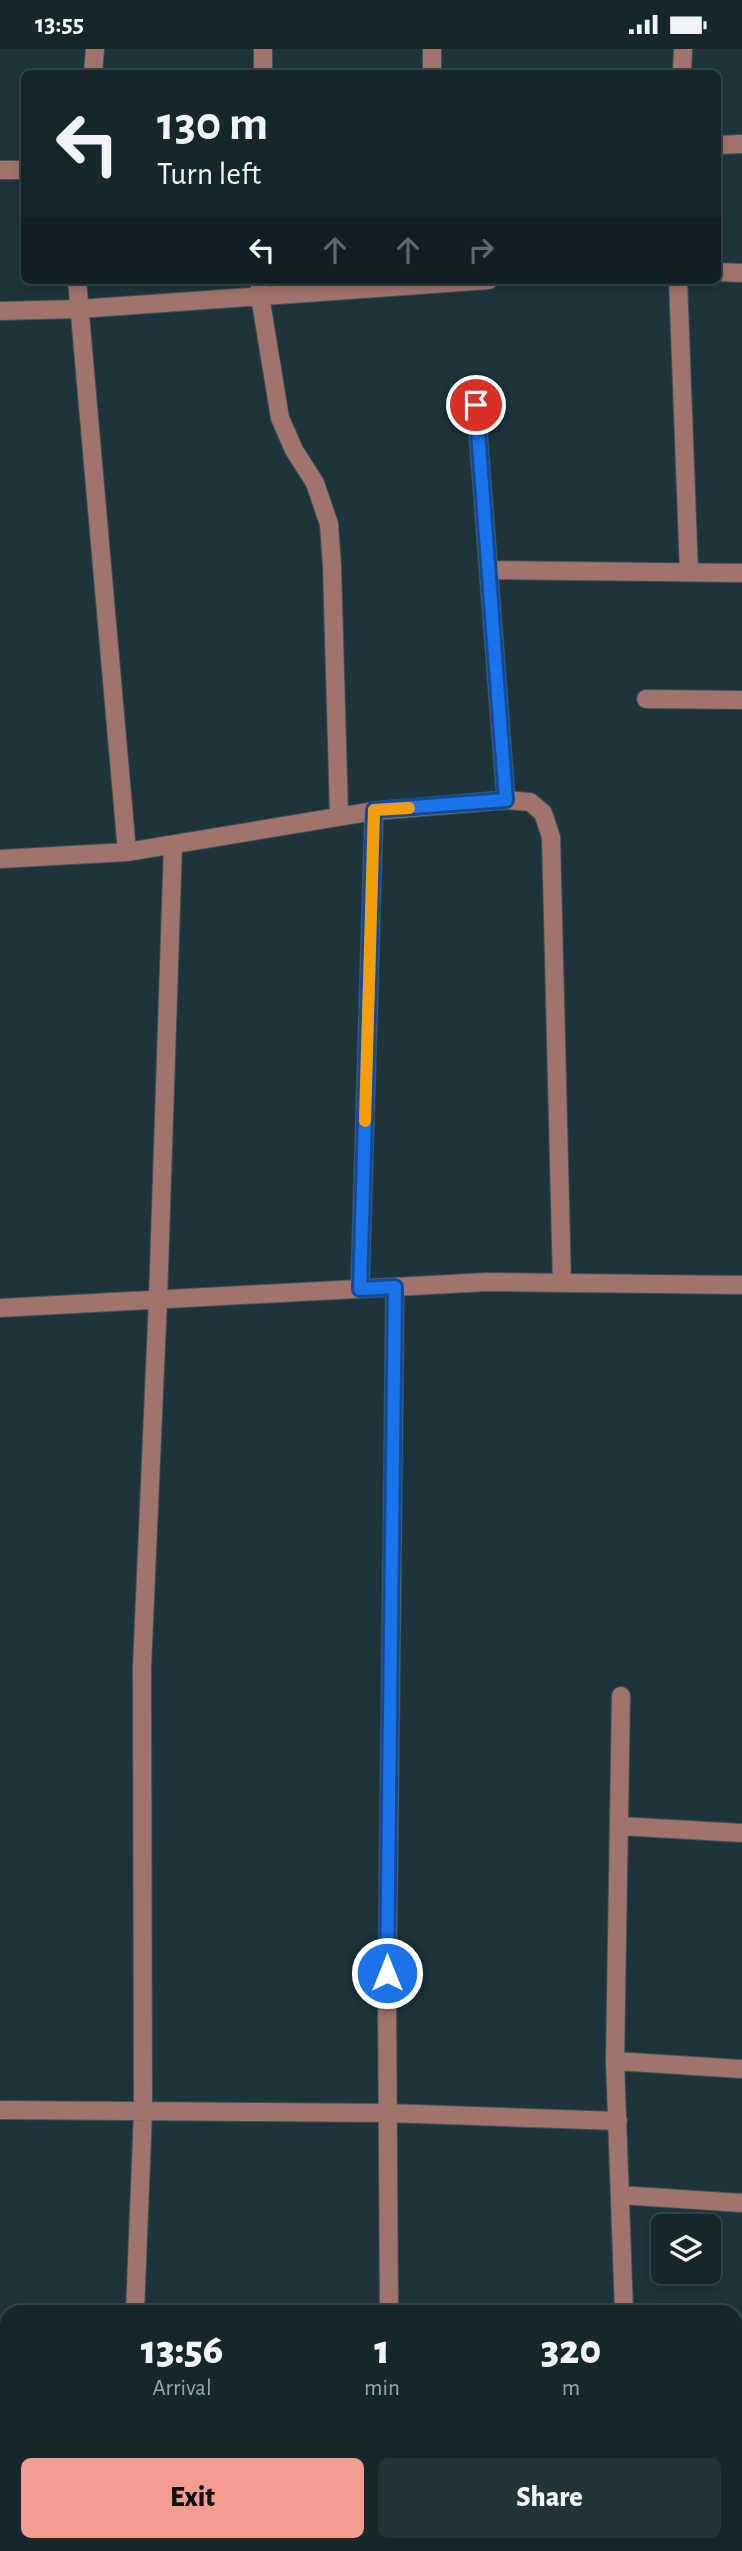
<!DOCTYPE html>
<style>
:root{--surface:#16272c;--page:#233338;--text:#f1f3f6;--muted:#9ea5a9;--line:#354448;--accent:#f59c90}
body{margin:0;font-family:"Alegreya Sans",sans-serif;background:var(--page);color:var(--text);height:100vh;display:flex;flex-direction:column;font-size:26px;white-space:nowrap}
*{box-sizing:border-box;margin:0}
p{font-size:23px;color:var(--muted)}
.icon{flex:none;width:38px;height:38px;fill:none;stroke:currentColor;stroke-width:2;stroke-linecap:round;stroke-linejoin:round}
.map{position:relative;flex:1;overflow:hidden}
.sheet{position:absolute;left:0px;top:2256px;width:742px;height:247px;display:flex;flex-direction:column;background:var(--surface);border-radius:21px 21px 0 0;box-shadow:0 4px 10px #0003,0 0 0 2px var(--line)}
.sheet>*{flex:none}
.banner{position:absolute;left:21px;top:21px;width:700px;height:214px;border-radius:10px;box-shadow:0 4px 10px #0003,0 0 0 2px var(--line);background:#16272c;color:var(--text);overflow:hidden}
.buttons{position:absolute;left:651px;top:2165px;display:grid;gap:14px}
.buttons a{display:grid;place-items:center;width:70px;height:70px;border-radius:10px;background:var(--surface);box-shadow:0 4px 10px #0003,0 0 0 2px var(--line);font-size:35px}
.pin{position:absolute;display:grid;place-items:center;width:60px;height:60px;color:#fff;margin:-30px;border:4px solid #fff;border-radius:50%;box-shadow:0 2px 7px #0007}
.me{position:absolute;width:77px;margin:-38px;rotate:0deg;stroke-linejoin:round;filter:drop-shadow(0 0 5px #0008)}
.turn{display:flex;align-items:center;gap:24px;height:147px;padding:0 21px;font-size:32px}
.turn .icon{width:91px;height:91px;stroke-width:2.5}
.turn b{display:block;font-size:49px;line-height:60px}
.lanes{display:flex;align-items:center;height:66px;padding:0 21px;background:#0003;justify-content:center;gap:35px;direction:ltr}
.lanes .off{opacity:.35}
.eta{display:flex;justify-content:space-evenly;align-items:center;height:119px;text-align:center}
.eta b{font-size:42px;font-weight:800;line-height:49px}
.cta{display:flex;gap:14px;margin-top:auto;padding:14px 21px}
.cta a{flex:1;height:80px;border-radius:10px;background:var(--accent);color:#111;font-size:28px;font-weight:800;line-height:80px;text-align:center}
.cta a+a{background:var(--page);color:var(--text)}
.status{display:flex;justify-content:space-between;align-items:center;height:49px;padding:0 35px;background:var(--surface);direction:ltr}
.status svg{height:19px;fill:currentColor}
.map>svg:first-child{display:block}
</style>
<div class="status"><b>13:55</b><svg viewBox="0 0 49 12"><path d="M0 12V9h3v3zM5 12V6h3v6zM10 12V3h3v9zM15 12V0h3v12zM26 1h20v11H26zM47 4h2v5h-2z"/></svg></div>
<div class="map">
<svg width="742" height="2502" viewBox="0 0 742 2502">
<rect width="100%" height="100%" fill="#1d343b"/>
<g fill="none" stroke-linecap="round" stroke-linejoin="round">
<g stroke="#3d5259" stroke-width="20">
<path id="minor" d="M 263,0 L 263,24
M 432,0 L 432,24
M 93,24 L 95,0
M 682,24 L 683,0
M 718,96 L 742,95
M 0,121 L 24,121
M 718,223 L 742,224
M 77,231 L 127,803
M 260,231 L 260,247 L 280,369 L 294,401 L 315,434 L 329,475 L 332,517 L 339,766
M 678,231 L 689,523
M 0,262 L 79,260 L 489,231
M 476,357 L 506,751
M 489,521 L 742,524
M 646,650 L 742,651
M 0,810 L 127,803 L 374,762
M 360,1239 L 374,762 L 506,751 L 530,753 L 543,764 L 551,788 L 562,1234
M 0,1259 L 487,1233 L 742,1236
M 621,1647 L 615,2012 L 624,2263
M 619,1777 L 742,1784
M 615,2012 L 742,2020
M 0,2061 L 388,2064 L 618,2072
M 620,2146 L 742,2154
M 135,2263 L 143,2062 L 142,1618 L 158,1250 L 173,796
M 389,2263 L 387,1952 L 395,1238
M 126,2502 L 126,2496
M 381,2502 L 381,2496
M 630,2502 L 630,2496"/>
</g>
<use href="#minor" stroke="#a0736c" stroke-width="18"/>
</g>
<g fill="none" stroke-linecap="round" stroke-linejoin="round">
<g stroke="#114b97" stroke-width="18">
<path id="route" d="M 387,1924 L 395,1238 L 360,1240 L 374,761 L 506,751 L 476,356"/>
</g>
<use href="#route" stroke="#1a73e8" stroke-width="12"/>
<path stroke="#f59e0b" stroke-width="12" d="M 365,1072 L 374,761 L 409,759"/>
</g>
</svg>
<div class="buttons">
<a><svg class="icon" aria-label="layers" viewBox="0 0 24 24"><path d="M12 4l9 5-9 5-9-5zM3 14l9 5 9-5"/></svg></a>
</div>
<div class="pin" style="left:476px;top:356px;background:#d93025"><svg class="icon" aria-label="arrive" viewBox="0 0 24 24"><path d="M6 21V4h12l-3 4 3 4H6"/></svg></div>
<svg class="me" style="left:387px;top:1924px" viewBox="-20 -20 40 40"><circle r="17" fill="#1a73e8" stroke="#fff" stroke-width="3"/><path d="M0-11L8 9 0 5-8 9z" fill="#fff"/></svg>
<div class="banner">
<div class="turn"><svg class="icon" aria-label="left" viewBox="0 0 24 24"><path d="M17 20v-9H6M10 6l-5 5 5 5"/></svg><div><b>130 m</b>Turn left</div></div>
<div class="lanes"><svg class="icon" aria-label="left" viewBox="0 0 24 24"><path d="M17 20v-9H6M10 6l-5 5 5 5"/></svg><svg class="icon off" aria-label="ahead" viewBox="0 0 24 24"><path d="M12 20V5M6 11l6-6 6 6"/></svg><svg class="icon off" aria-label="ahead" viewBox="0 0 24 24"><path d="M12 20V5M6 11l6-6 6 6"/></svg><svg class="icon off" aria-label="right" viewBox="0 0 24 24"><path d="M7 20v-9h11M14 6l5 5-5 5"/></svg></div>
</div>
<section class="sheet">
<div class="eta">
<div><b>13:56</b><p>Arrival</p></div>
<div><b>1</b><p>min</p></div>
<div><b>320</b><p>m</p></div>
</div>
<div class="cta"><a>Exit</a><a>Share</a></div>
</section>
</div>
